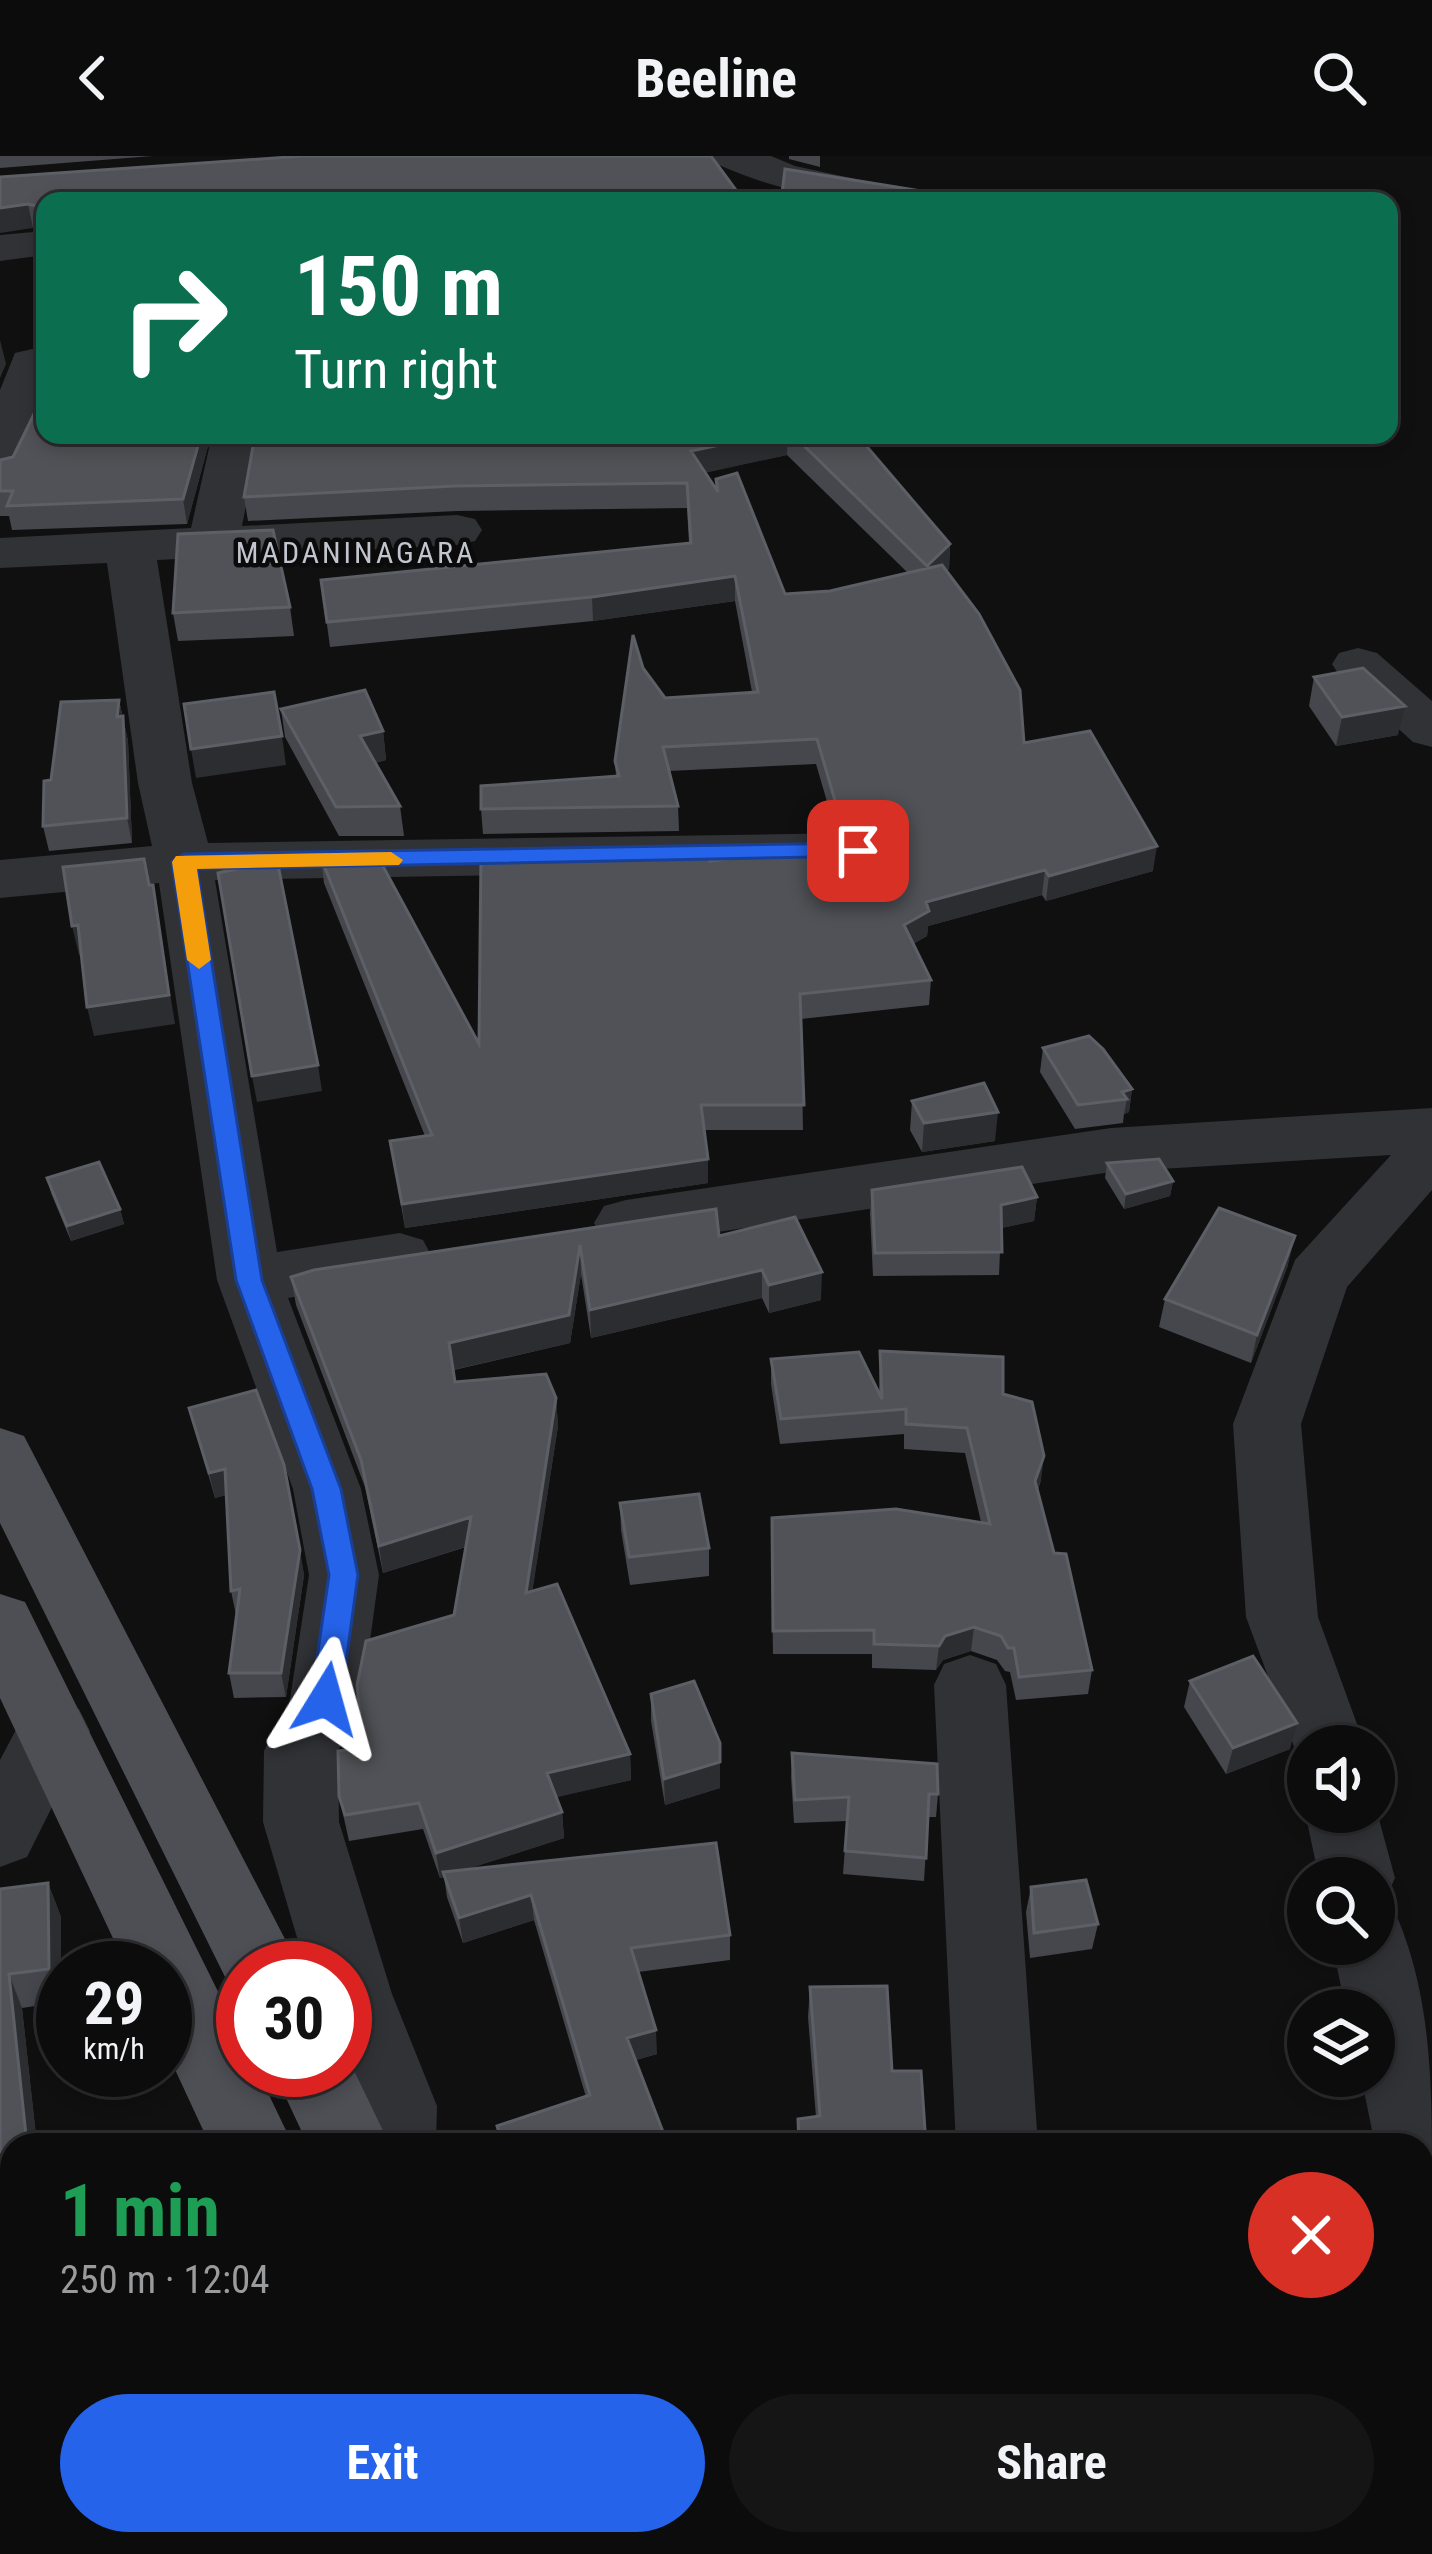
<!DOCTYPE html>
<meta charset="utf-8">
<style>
:root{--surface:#0c0c0d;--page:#151516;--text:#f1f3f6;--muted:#9a9b9d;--line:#2c2c2e;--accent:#2563eb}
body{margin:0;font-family:"Roboto Condensed",sans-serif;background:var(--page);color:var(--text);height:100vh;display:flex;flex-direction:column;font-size:45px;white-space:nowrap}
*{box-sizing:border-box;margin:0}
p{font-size:39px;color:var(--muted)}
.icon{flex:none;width:66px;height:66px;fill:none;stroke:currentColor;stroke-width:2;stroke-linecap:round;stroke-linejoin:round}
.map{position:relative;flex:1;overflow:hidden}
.panel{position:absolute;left:0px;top:1977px;width:1434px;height:423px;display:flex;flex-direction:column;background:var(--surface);border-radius:36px 36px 0 0;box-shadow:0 6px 18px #0003,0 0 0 3px var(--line)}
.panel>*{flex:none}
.banner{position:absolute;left:36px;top:36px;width:1362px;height:252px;border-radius:24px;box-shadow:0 6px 18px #0003,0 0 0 3px var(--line);background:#0b6e4f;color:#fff;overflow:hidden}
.buttons{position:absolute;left:1287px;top:1569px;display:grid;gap:24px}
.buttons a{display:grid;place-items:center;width:108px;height:108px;border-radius:50%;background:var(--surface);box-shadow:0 6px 18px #0003,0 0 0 3px var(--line);font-size:60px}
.speed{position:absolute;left:36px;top:1785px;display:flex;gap:24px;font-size:60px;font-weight:700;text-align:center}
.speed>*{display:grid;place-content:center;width:156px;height:156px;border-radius:50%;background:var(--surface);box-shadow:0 6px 18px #0003,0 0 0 3px var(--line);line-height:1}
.speed small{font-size:30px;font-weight:400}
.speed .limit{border:18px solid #d22;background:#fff;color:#111}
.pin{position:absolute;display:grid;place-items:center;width:102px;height:102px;color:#fff;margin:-51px;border-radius:24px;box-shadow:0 6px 18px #0006}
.me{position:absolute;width:132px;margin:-66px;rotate:8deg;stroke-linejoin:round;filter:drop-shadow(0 0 9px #0008)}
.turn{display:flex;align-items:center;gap:42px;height:252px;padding:0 60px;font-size:54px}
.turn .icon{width:156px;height:156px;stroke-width:2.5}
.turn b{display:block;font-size:84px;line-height:102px}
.round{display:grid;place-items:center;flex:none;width:126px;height:126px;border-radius:63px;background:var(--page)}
.summary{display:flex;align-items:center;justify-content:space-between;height:204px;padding:0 60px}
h1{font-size:72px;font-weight:700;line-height:90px;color:#1e9e55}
.primary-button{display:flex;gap:24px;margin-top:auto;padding:24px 60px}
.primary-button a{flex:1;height:138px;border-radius:72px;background:var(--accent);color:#fff;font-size:48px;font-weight:700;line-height:138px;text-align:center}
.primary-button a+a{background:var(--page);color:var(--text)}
header{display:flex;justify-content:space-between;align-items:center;height:156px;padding:0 60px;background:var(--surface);font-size:54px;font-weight:700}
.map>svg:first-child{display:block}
</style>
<header><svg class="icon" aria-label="back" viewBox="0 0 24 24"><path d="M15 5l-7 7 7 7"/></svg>Beeline<svg class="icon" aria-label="search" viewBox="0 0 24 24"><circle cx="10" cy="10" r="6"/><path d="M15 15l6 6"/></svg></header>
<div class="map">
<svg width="1432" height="2398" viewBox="0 0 1432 2398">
<rect width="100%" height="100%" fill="#101011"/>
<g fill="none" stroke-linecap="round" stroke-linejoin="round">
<path fill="#313236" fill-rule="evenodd" d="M 713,0 L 771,0 L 795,10 L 916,36 L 923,45 C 841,45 795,42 719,9 Z
M 33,76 L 45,79 L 45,99 L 0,105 L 0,79 Z
M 32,193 L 45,196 C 45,237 41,286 17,321 L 0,326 L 0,234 L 15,197 Z
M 212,279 L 260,279 L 242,370 L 457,359 L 475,363 L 482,374 L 475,385 L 457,389 L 157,404 L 192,627 L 208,687 L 853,677 L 873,682 L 881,695 L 873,708 L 853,713 L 215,724 L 277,1096 L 400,1077 L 423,1084 L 432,1101 L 423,1118 L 288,1142 L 361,1333 L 379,1419 L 362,1543 L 338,1595 L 339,1666 L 392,1838 L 437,1950 L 436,1989 L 354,1989 L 357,1950 L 343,1914 L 345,1812 L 306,1812 L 263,1666 L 264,1595 L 290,1543 L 309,1419 L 293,1333 L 217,1124 L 159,727 L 0,742 L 0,704 L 152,690 L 138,627 L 107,407 L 0,412 L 0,382 L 191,372 Z
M 1358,492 L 1377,497 L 1432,545 L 1432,591 L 1413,586 L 1339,519 L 1332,508 L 1339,497 Z
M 1432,952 L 1432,1034 L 1347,1131 L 1301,1268 L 1318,1461 L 1365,1590 L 1308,1590 L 1308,1614 L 1302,1612 L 1246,1461 L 1233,1268 L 1295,1104 L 1391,999 L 1111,1016 L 626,1090 L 604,1084 L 594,1067 L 604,1050 L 626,1044 L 1111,972 Z
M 970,1499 L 996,1508 L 1006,1529 L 1038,1989 L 956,1989 L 934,1529 L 944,1508 Z
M 53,1544 L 79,1553 L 90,1575 L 27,1701 L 0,1711 L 0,1604 L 27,1553 Z
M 1374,1645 L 1395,1722 L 1384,1746 L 1374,1749 L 1374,1722 L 1319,1722 L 1305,1656 L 1308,1649 L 1308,1656 L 1374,1656 Z
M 1374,1754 L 1398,1763 C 1432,1845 1432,1933 1432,2021 L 1422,2025 L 1422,1989 L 1375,1989 L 1361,1920 L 1374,1920 L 1374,1854 L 1346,1854 L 1332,1788 L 1374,1788 Z
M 870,2388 L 970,2388 L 966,2398 L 865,2398 Z
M 985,2388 L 1073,2388 L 1076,2398 L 986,2398 Z
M 1188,2388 L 1281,2388 L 1277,2398 L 1183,2398 Z"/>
<path fill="#4d4f55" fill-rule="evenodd" d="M 0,1272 L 24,1280 L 300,1812 L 243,1812 L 243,1840 L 233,1837 L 0,1367 Z
M 0,1438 L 25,1446 L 243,1886 L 243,1914 L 257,1914 L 293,1989 L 210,1989 L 165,1892 L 165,1812 L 127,1812 L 0,1542 Z
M 345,1896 L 390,1989 L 308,1989 L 273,1914 L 345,1914 Z
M 380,2388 L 469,2388 L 474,2398 L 384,2398 Z
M 502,2388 L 591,2388 L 596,2398 L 506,2398 Z"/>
</g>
<path fill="#46474c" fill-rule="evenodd" d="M 0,0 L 153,0 L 0,12 Z
M 789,0 L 820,0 L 820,11 L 789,3 Z
M 0,21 L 744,45 L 45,45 L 45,75 L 33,72 Z
M 211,279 L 187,368 L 12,374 L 9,360 L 0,360 L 0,304 L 13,301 Z
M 255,279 L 866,279 L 866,290 L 950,388 L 949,413 L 946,415 L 1024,587 L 1153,715 L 1046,745 L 1042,739 L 928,770 L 927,780 L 913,788 L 931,824 L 929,849 L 801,863 L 803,974 L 704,974 L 708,1003 L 708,1027 L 405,1072 L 390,985 L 425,980 L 324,727 L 321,702 L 479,888 L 710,705 L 860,692 L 884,684 L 879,678 L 835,673 L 816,608 L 669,615 L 678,650 L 679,675 L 483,678 L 481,653 L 616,620 L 615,605 L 643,512 L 665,542 L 752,536 L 735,445 L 593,465 L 330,491 L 321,424 L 689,387 L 687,352 L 457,355 L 248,365 L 244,341 ZM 787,299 L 908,417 L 830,435 L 785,438 L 716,323 L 716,332 L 705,316 Z
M 290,451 L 294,480 L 178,485 L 173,457 Z
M 1314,521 L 1398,579 L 1336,590 L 1309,550 Z
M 119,544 L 128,585 L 132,687 L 49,695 L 43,670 L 51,624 Z
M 281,553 L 383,575 L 386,604 L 375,607 L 400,650 L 404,680 L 339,680 L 285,581 Z
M 1043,892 L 1132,933 L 1129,956 L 1124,958 L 1123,967 L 1075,973 L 1040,916 Z
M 912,945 L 995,985 L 922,996 L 910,974 Z
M 1107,1007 L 1173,1025 L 1170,1040 L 1124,1053 L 1105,1022 Z
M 47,1022 L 120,1053 L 124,1068 L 71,1085 L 51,1037 Z
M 872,1034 L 1037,1041 L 1034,1065 L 1001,1072 L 999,1119 L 873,1120 L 870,1057 Z
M 719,1080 L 821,1144 L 769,1157 L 762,1142 L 591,1182 L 581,1118 L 570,1187 L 454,1214 L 455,1226 L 556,1242 L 558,1270 L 532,1435 L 630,1598 L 631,1624 L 556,1641 L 562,1656 L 564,1682 L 467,1713 L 730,1779 L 730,1804 L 638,1816 L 657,1898 L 636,1904 L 665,1981 L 665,1989 L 499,1989 L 497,1970 L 586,1941 L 534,1764 L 463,1787 L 447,1741 L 444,1721 L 440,1722 L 423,1673 L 349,1685 L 339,1640 L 363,1591 L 454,1459 L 466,1391 L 383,1417 L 365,1331 L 296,1149 L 291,1121 Z
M 1288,1109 L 1251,1207 L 1159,1171 L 1165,1143 Z
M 880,1195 L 1003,1238 L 1041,1324 L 1038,1334 L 1054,1397 L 1092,1514 L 1088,1538 L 1016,1544 L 1010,1516 L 1005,1515 L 997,1504 L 971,1495 L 943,1504 L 936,1514 L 872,1512 L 872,1498 L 773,1498 L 771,1386 L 981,1366 L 965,1297 L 904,1293 L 904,1278 L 780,1288 L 771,1228 L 771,1203 L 879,1236 Z
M 189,1252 L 284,1309 L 304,1419 L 286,1541 L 234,1542 L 229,1517 L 236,1459 L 231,1435 L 226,1339 L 215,1342 Z
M 620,1347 L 709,1392 L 709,1420 L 630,1429 L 621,1374 Z
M 1190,1525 L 1290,1593 L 1226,1618 L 1184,1551 Z
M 651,1538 L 720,1632 L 665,1649 L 651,1565 Z
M 792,1597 L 938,1638 L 936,1661 L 928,1661 L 924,1725 L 843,1718 L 847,1665 L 794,1667 L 791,1621 Z
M 48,1727 L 61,1761 L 61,1846 L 22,1852 L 37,1989 L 12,1989 L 12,2063 L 0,2066 L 0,1733 Z
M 1031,1731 L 1098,1768 L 1092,1793 L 1030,1802 L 1026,1756 Z
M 810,1831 L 892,1915 L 926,1989 L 797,1989 L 798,1963 L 816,1961 L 808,1861 Z
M 612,2388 L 804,2388 L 760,2394 L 761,2398 L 649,2398 L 648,2395 L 639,2398 L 615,2398 Z"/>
<path fill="#2c2d30" d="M 28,48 L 33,72 L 0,77 L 0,52 Z
M 0,184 L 6,208 L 0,222 Z
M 201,279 L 211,279 L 187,368 L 183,343 Z
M 767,279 L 788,279 L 787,299 L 691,320 L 691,295 Z
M 950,388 L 949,413 L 926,435 L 927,410 Z
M 735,420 L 735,445 L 593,465 L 592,441 Z
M 119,544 L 128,585 L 132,687 L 127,662 L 117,561 Z
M 1405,550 L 1398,579 L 1336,590 L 1342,561 Z
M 383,575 L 386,604 L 363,609 L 360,580 Z
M 282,580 L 286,609 L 196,622 L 191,593 Z
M 1157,690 L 1153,715 L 1046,745 L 1049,720 Z
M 1045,714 L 1042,739 L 928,770 L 927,780 L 902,794 L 904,769 L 926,746 Z
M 153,729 L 175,868 L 94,880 L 87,851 Z
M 78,769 L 85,798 L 79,799 L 72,770 Z
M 318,909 L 322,935 L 257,946 L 252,920 Z
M 1132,933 L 1129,956 L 1124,958 L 1127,943 L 1122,936 Z
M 998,956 L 995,985 L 922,996 L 924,967 Z
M 708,1003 L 708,1027 L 405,1072 L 402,1048 Z
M 1173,1025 L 1170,1040 L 1124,1053 L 1126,1038 Z
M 1037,1041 L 1034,1065 L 998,1073 L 1001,1049 Z
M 120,1053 L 124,1068 L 71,1085 L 67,1070 Z
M 1295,1080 L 1288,1109 L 1251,1207 L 1257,1179 Z
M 580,1089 L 581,1118 L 570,1187 L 452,1214 L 449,1187 Z
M 762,1114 L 762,1142 L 591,1182 L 590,1154 Z
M 822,1116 L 821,1144 L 769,1157 L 769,1129 Z
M 556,1242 L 558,1270 L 528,1464 L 526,1437 Z
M 1044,1300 L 1041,1324 L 1032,1350 L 1035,1325 Z
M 225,1313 L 231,1338 L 215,1342 L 209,1317 Z
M 471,1361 L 474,1388 L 383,1417 L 379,1390 Z
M 300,1394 L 304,1419 L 286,1541 L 281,1517 Z
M 974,1471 L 971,1495 L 943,1504 L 936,1514 L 939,1490 L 945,1480 Z
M 1297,1567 L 1290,1593 L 1226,1618 L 1233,1592 Z
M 630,1598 L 631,1624 L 549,1643 L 547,1617 Z
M 720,1606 L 720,1632 L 665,1649 L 664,1623 Z
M 562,1656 L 564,1682 L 440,1722 L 436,1697 Z
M 48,1727 L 61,1761 L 61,1846 L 49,1813 Z
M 531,1739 L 534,1764 L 463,1787 L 459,1762 Z
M 9,1818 L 22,1852 L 37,1989 L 27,1989 Z
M 656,1874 L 657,1898 L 628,1906 L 627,1882 Z
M 665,1981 L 665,1989 L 641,1989 Z
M 12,2028 L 12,2063 L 0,2066 L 0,2031 Z
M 616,2388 L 647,2388 L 648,2395 L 639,2398 L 617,2398 Z"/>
<path fill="#505257" stroke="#5c5f65" stroke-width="3" d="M 304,0 L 711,0 L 744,45 L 208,45 L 204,39 L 132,45 L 45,45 L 45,52 L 28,48 L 0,52 L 0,21 Z
M 785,13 L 983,45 L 781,45 Z
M 45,182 L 45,279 L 201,279 L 183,343 L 7,350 L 13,335 L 0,335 L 0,304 L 13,301 L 36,254 Z
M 255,279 L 767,279 L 691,295 L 718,336 L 716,323 L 737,317 L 785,438 L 830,435 L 942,409 L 979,458 L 1020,534 L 1024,587 L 1090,575 L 1157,690 L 1049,720 L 1045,714 L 926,746 L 929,755 L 904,769 L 931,824 L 800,838 L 804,949 L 701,949 L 708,1003 L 402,1048 L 390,985 L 432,979 L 321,702 L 378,701 L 479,888 L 481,699 L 708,695 L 710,705 L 799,694 L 860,692 L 883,685 L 891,668 L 880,653 L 836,648 L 817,583 L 663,591 L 678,650 L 481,653 L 481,630 L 619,620 L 615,605 L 633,479 L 643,512 L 665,542 L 758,536 L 735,420 L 592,441 L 327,466 L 321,424 L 691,387 L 687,327 L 455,330 L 244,341 Z
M 793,279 L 857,279 L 950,388 L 927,410 Z
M 273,374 L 290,451 L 173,457 L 178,378 Z
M 1363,512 L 1405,550 L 1342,561 L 1314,521 Z
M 365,534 L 383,575 L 360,580 L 400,650 L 336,651 L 281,553 Z
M 274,536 L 282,580 L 191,593 L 184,548 Z
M 119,544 L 117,561 L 123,560 L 127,662 L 43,670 L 44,625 L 51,624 L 61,546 Z
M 144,703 L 149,729 L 153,729 L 169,839 L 87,851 L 78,769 L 72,770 L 63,711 Z
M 277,704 L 318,909 L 252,920 L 218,717 Z
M 1089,880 L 1103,893 L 1132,933 L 1122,936 L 1127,943 L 1078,949 L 1043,892 Z
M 984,927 L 998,956 L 924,967 L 912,945 Z
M 1159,1003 L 1173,1025 L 1126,1038 L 1107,1007 Z
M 99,1006 L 120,1053 L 67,1070 L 47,1022 Z
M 1022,1011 L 1037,1041 L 1001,1049 L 1002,1096 L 875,1097 L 872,1034 Z
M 1219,1052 L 1295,1080 L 1257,1179 L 1165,1143 Z
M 716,1053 L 719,1080 L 795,1061 L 822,1116 L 769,1129 L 762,1114 L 590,1154 L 580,1089 L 569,1159 L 449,1187 L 455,1226 L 546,1218 L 556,1242 L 526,1437 L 557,1428 L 630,1598 L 547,1617 L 562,1656 L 436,1697 L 419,1647 L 345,1659 L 339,1640 L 338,1595 L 363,1591 L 357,1529 L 366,1485 L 454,1459 L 471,1361 L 379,1390 L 361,1304 L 291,1121 L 314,1114 Z
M 880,1195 L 1003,1201 L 1003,1238 L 1032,1246 L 1044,1300 L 1035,1325 L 1054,1397 L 1066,1398 L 1092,1514 L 1019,1521 L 1014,1492 L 1008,1492 L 1001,1480 L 974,1471 L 945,1480 L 939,1490 L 874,1488 L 874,1474 L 773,1475 L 772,1362 L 896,1353 L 990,1368 L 967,1272 L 906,1268 L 906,1253 L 781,1263 L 771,1203 L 859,1196 L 882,1243 Z
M 256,1234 L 284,1309 L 300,1394 L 281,1517 L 229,1517 L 240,1433 L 231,1435 L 225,1313 L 209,1317 L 189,1252 Z
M 699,1338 L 709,1392 L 629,1401 L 620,1347 Z
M 1253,1500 L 1297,1567 L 1233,1592 L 1190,1525 Z
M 694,1525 L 720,1587 L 720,1606 L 664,1623 L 651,1538 Z
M 792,1597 L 937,1608 L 938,1638 L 929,1638 L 926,1702 L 845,1695 L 849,1641 L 795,1644 Z
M 716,1687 L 730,1779 L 631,1792 L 656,1874 L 627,1882 L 665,1981 L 641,1989 L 503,1989 L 497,1970 L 590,1939 L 531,1739 L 459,1762 L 443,1716 Z
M 1086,1724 L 1098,1768 L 1034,1777 L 1031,1731 Z
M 48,1727 L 49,1813 L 9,1818 L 27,1989 L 12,1989 L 12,2028 L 0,2031 L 0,1733 Z
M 887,1830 L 892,1915 L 921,1915 L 926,1989 L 799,1989 L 798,1963 L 820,1960 L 810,1831 Z
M 651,2388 L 757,2388 L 761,2398 L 654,2398 Z"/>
<path fill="#2563eb" stroke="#184099" stroke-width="3" d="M 858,687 L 870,695 L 867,700 L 197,713 L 262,1124 L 341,1333 L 358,1419 L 341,1543 L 337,1552 L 326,1556 L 315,1552 L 311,1543 L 329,1419 L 312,1333 L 236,1124 L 172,706 L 184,698 Z"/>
<path fill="#f59e0b" d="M 391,696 L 403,704 L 399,709 L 197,713 L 211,804 L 199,813 L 187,804 L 172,706 L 176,700 Z"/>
<g text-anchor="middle" stroke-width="9" stroke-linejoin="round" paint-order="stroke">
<g font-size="30" letter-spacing="3" fill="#c2c5ce" stroke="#0b0b0c">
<text x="356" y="407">MADANINAGARA</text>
</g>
</g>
</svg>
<div class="buttons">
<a><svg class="icon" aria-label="sound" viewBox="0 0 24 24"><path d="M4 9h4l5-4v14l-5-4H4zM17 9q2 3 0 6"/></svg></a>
<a><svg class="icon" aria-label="search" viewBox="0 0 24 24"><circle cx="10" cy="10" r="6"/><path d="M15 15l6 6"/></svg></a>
<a><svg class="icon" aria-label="layers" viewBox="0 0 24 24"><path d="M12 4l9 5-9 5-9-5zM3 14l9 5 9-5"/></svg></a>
</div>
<div class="speed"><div>29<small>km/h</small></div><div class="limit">30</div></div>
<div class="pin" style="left:858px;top:695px;background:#d93025"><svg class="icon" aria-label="arrive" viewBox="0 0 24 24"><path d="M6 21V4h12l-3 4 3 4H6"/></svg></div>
<svg class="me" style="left:326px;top:1543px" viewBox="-20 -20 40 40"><path d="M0-17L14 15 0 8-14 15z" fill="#2563eb" stroke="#fff" stroke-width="4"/></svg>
<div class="banner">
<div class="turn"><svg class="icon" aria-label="right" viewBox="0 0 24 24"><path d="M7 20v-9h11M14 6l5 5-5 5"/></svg><div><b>150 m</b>Turn right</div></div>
</div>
<section class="panel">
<div class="summary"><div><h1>1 min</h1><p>250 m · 12:04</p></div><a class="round" style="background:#d93025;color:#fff"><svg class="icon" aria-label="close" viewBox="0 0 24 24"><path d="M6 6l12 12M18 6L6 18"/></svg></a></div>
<div class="primary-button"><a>Exit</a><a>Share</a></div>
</section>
</div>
